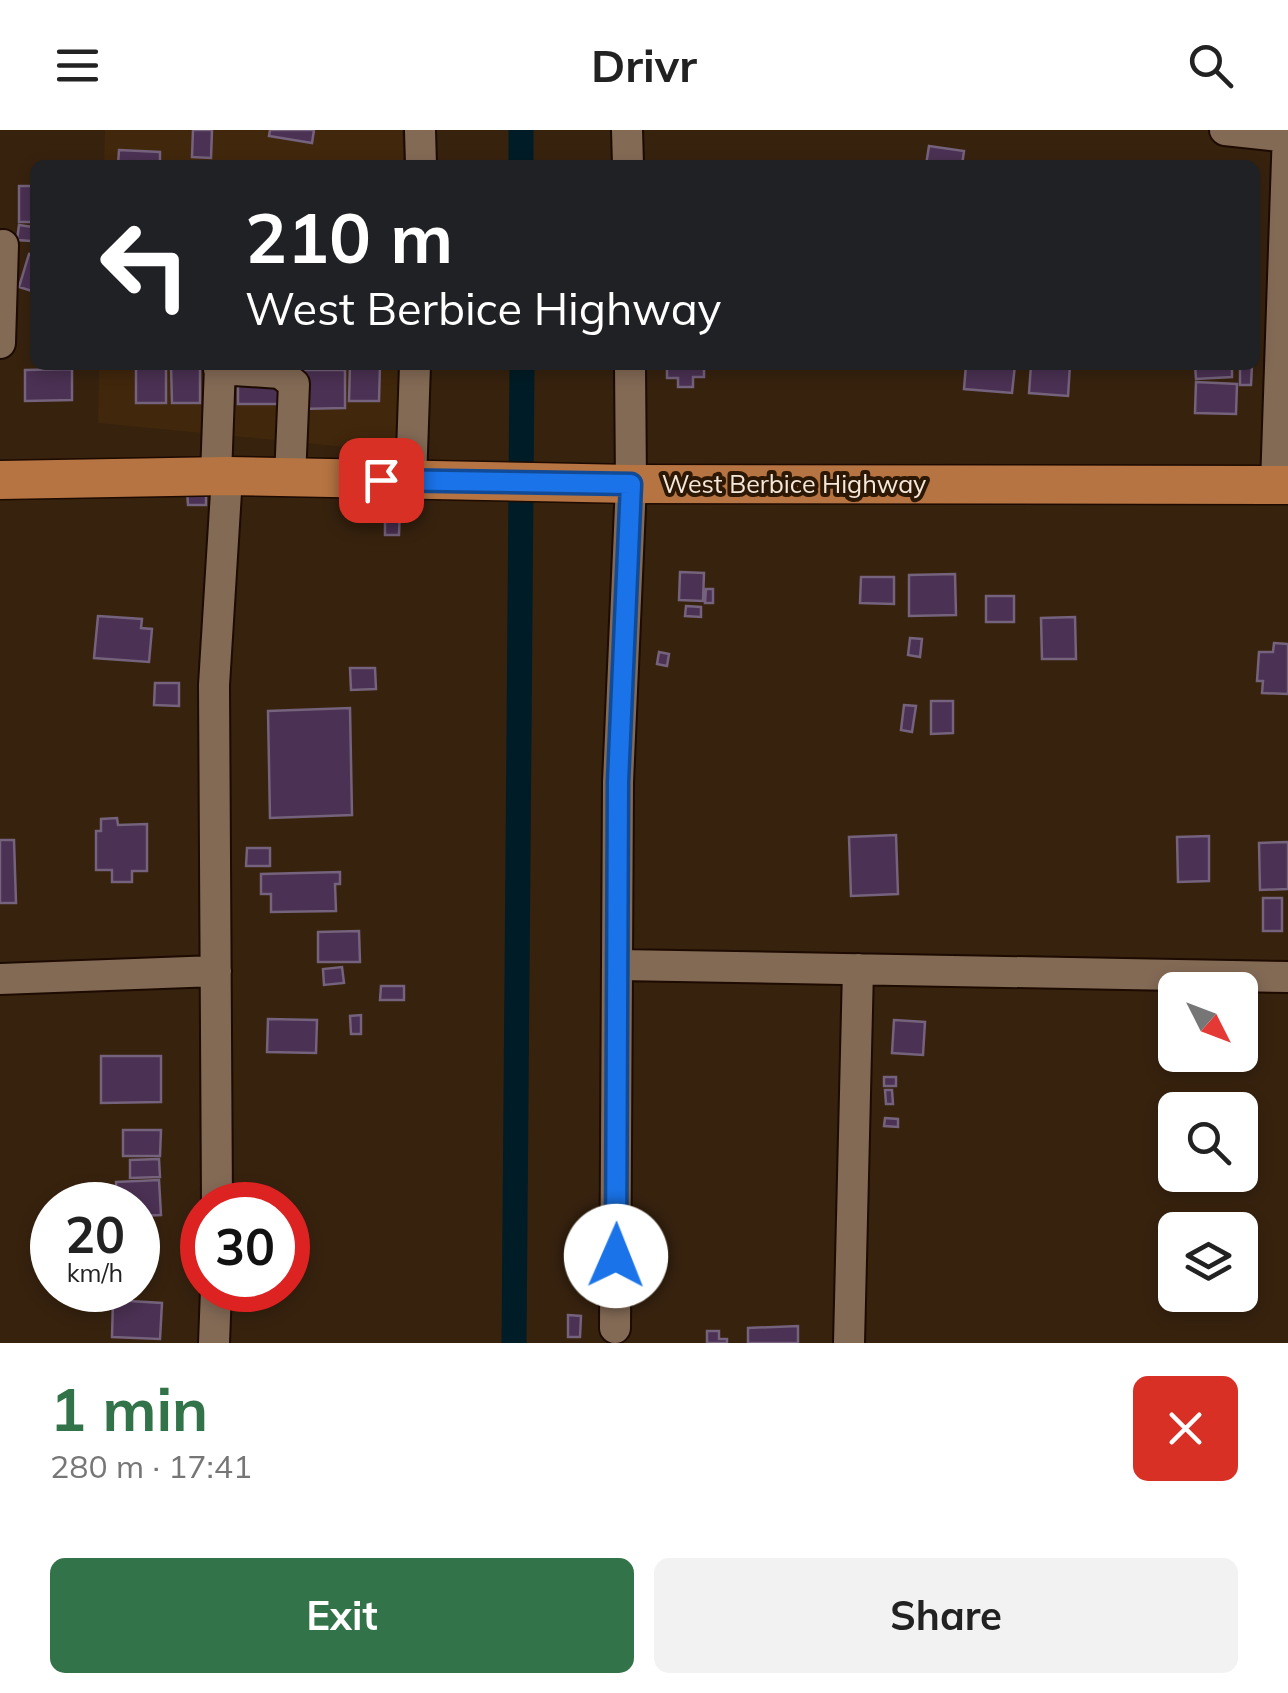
<!DOCTYPE html>
<meta charset="utf-8">
<style>
:root{--surface:#fff;--page:#f2f2f2;--text:#222;--muted:#767676;--accent:#337349}
body{margin:0;font-family:Mulish,sans-serif;background:var(--page);color:var(--text);height:100vh;display:flex;flex-direction:column;font-size:38px;white-space:nowrap}
*{box-sizing:border-box;margin:0}
p{font-size:32px;color:var(--muted)}
.icon{flex:none;width:55px;height:55px;fill:none;stroke:currentColor;stroke-width:2;stroke-linecap:round;stroke-linejoin:round}
.map{position:relative;height:1213px;overflow:hidden}
.panel{display:flex;flex-direction:column;background:var(--surface);flex:1}
.panel>*{flex:none}
.hud{position:absolute;left:30px;top:30px;width:1230px;height:210px;border-radius:15px;box-shadow:0 5px 15px #0003;background:#202124;color:#fff;overflow:hidden}
.needle{width:65px;rotate:132deg}
.buttons{position:absolute;left:1158px;top:842px;display:grid;gap:20px}
.buttons a{display:grid;place-items:center;width:100px;height:100px;border-radius:15px;background:var(--surface);box-shadow:0 5px 15px #0003;font-size:50px}
.speed{position:absolute;left:30px;top:1052px;display:flex;gap:20px;font-size:50px;font-weight:700;text-align:center}
.speed>*{display:grid;place-content:center;width:130px;height:130px;border-radius:50%;background:var(--surface);box-shadow:0 5px 15px #0003;line-height:1}
.speed small{font-size:25px;font-weight:400}
.speed .limit{border:15px solid #d22;background:#fff;color:#111}
.pin{position:absolute;display:grid;place-items:center;width:85px;height:85px;color:#fff;margin:-42px;border-radius:20px;box-shadow:0 5px 15px #0006}
.me{position:absolute;width:110px;margin:-55px;rotate:1deg;stroke-linejoin:round;filter:drop-shadow(0 0 8px #0008)}
.turn{display:flex;align-items:center;gap:35px;height:210px;padding:0 50px;font-size:45px}
.turn .icon{width:130px;height:130px;stroke-width:2.5}
.turn b{display:block;font-size:70px;line-height:85px}
.round{display:grid;place-items:center;flex:none;width:105px;height:105px;border-radius:15px;background:var(--page)}
.head{display:flex;align-items:center;justify-content:space-between;height:170px;padding:0 50px}
h1{font-size:60px;font-weight:700;line-height:75px;color:var(--accent)}
.cta{display:flex;gap:20px;margin-top:auto;padding:20px 50px}
.cta a{flex:1;height:115px;border-radius:15px;background:var(--accent);color:#fff;font-size:40px;font-weight:700;line-height:115px;text-align:center}
.cta a+a{background:var(--page);color:var(--text)}
header{display:flex;justify-content:space-between;align-items:center;height:130px;padding:0 50px;background:var(--surface);font-size:45px;font-weight:700}
.map>svg:first-child{display:block}
</style>
<header><svg class="icon" aria-label="menu" viewBox="0 0 24 24"><path d="M4 6h16M4 12h16M4 18h16"/></svg>Drivr<svg class="icon" aria-label="search" viewBox="0 0 24 24"><circle cx="10" cy="10" r="6"/><path d="M15 15l6 6"/></svg></header>
<div class="map">
<svg width="1288" height="1213" viewBox="0 0 1288 1213">
<rect width="100%" height="100%" fill="#37220e"/>
<path fill="#41270c" d="M 105,0 L 402,0 L 404,35 L 104,35 Z
M 99,235 L 400,235 L 398,322 L 98,293 Z"/>
<g fill="none" stroke-linecap="round" stroke-linejoin="round">
<path stroke="#001c26" stroke-width="25" d="M 521,0 L 521,35
M 514,1213 L 522,235"/>
</g>
<path fill="#4b3153" stroke="#75627c" stroke-width="2.5" d="M 193,0 L 212,0 L 211,28 L 192,27 Z
M 270,0 L 314,0 L 312,13 L 269,6 Z
M 929,16 L 964,21 L 962,35 L 926,35 Z
M 119,20 L 160,22 L 160,35 L 118,35 Z
M 19,56 L 35,56 L 35,92 L 19,92 Z
M 19,95 L 33,97 L 31,111 L 17,110 Z
M 29,124 L 35,126 L 35,162 L 19,157 Z
M 136,235 L 166,235 L 166,273 L 136,273 Z
M 171,235 L 200,235 L 200,273 L 172,273 Z
M 350,235 L 380,235 L 379,271 L 349,271 Z
M 661,235 L 709,235 L 704,235 L 704,247 L 693,247 L 693,257 L 678,257 L 678,248 L 667,248 L 667,238 L 661,238 Z
M 966,235 L 1015,235 L 1012,263 L 964,259 Z
M 1031,235 L 1070,235 L 1068,266 L 1029,263 Z
M 1195,235 L 1232,235 L 1232,247 L 1196,249 Z
M 1240,235 L 1252,235 L 1251,255 L 1240,255 Z
M 72,239 L 72,270 L 25,271 L 25,240 Z
M 299,240 L 345,240 L 345,278 L 299,279 Z
M 238,248 L 283,248 L 282,274 L 238,274 Z
M 1196,252 L 1237,254 L 1236,284 L 1195,283 Z
M 187,360 L 206,360 L 206,375 L 188,375 Z
M 385,375 L 400,376 L 399,405 L 385,405 Z
M 680,442 L 704,443 L 703,471 L 679,470 Z
M 955,444 L 956,485 L 909,486 L 909,445 Z
M 861,447 L 894,447 L 894,474 L 860,473 Z
M 706,459 L 713,459 L 713,473 L 705,473 Z
M 986,466 L 1014,466 L 1014,492 L 986,492 Z
M 686,476 L 701,477 L 701,487 L 685,486 Z
M 98,486 L 142,489 L 141,498 L 152,499 L 149,532 L 94,528 Z
M 1075,487 L 1076,529 L 1042,529 L 1041,488 Z
M 910,508 L 922,509 L 920,527 L 908,525 Z
M 1274,513 L 1288,514 L 1288,564 L 1262,563 L 1263,551 L 1257,551 L 1259,522 L 1273,522 Z
M 659,522 L 669,524 L 667,536 L 657,534 Z
M 350,538 L 375,538 L 376,559 L 351,560 Z
M 155,553 L 179,553 L 179,576 L 154,575 Z
M 931,571 L 953,571 L 953,603 L 931,604 Z
M 904,575 L 916,576 L 912,602 L 901,600 Z
M 350,578 L 352,685 L 270,688 L 268,581 Z
M 117,688 L 118,695 L 147,694 L 147,741 L 132,741 L 132,752 L 112,752 L 112,740 L 96,740 L 96,701 L 101,701 L 101,689 Z
M 896,705 L 898,764 L 851,766 L 849,707 Z
M 1209,706 L 1209,751 L 1178,752 L 1177,707 Z
M 0,710 L 14,710 L 16,773 L 0,773 Z
M 1288,712 L 1288,759 L 1260,760 L 1259,713 Z
M 247,718 L 270,718 L 270,736 L 246,736 Z
M 340,742 L 340,754 L 335,754 L 336,781 L 271,782 L 271,764 L 261,764 L 261,744 Z
M 1263,768 L 1282,768 L 1282,801 L 1263,801 Z
M 359,801 L 360,832 L 318,832 L 318,802 Z
M 342,837 L 344,853 L 324,855 L 323,839 Z
M 381,856 L 404,856 L 404,870 L 380,870 Z
M 361,885 L 361,904 L 351,904 L 350,886 Z
M 268,889 L 317,890 L 316,923 L 267,922 Z
M 894,890 L 925,892 L 923,925 L 892,923 Z
M 101,926 L 161,926 L 161,972 L 101,973 Z
M 884,947 L 896,947 L 896,956 L 884,956 Z
M 885,960 L 892,960 L 893,974 L 886,974 Z
M 885,988 L 898,989 L 898,997 L 884,996 Z
M 123,1000 L 161,1000 L 160,1026 L 123,1026 Z
M 159,1029 L 160,1047 L 130,1048 L 130,1030 Z
M 159,1050 L 161,1085 L 138,1086 L 138,1075 L 117,1075 L 116,1052 Z
M 113,1170 L 162,1173 L 160,1209 L 112,1207 Z
M 568,1185 L 581,1186 L 580,1207 L 568,1207 Z
M 798,1196 L 798,1213 L 748,1213 L 748,1198 Z
M 707,1201 L 719,1201 L 719,1209 L 727,1209 L 727,1213 L 707,1213 Z"/>
<g fill="none" stroke-linecap="round" stroke-linejoin="round">
<g stroke="#1d0a00" stroke-width="34">
<path id="minor" d="M 420,0 L 421,35
M 627,0 L 628,35
M 1225,0 L 1288,7
M 0,213 L 3,115
M 219,239 L 280,243 L 294,254 L 290,348
M 216,346 L 220,235
M 411,351 L 415,235
M 1276,355 L 1288,0
M 619,835 L 1288,847
M 0,849 L 216,841
M 217,1075 L 214,555 L 227,346
M 615,1198 L 618,652 L 631,354 L 630,235
M 214,1213 L 216,1160
M 849,1213 L 858,839"/>
</g>
<g stroke="#1d0a00" stroke-width="41">
<path id="major" d="M 0,350 L 227,346 L 631,354 L 1288,355"/>
</g>
<use href="#minor" stroke="#836a55" stroke-width="30"/>
<use href="#major" stroke="#b67442" stroke-width="38"/>
</g>
<g fill="none" stroke-linecap="round" stroke-linejoin="round">
<g stroke="#114b97" stroke-width="25">
<path id="route" d="M 381,350 L 631,354 L 618,652 L 616,1126"/>
</g>
<use href="#route" stroke="#1a73e8" stroke-width="18"/>
</g>
<g text-anchor="middle" stroke-width="8" stroke-linejoin="round" paint-order="stroke">
<g font-size="25" fill="#f5e7da" stroke="#2c1804">
<text x="794" y="363">West Berbice Highway</text>
</g>
</g>
</svg>
<div class="buttons">
<a><svg class="needle" viewBox="-14 -14 28 28"><path d="M0-13l5 13h-10z" fill="#e53935"/><path d="M0 13l5-13h-10z" fill="#767676"/></svg></a>
<a><svg class="icon" aria-label="search" viewBox="0 0 24 24"><circle cx="10" cy="10" r="6"/><path d="M15 15l6 6"/></svg></a>
<a><svg class="icon" aria-label="layers" viewBox="0 0 24 24"><path d="M12 4l9 5-9 5-9-5zM3 14l9 5 9-5"/></svg></a>
</div>
<div class="speed"><div>20<small>km/h</small></div><div class="limit">30</div></div>
<div class="pin" style="left:381px;top:350px;background:#d93025"><svg class="icon" aria-label="arrive" viewBox="0 0 24 24"><path d="M6 21V4h12l-3 4 3 4H6"/></svg></div>
<svg class="me" style="left:616px;top:1126px" viewBox="-20 -20 40 40"><circle r="19" fill="#fff"/><path d="M0-13L10 11 0 6-10 11z" fill="#1a73e8"/></svg>
<div class="hud">
<div class="turn"><svg class="icon" aria-label="left" viewBox="0 0 24 24"><path d="M17 20v-9H6M10 6l-5 5 5 5"/></svg><div><b>210 m</b>West Berbice Highway</div></div>
</div>
</div>
<section class="panel">
<div class="head"><div><h1>1 min</h1><p>280 m · 17:41</p></div><a class="round" style="background:#d93025;color:#fff"><svg class="icon" aria-label="close" viewBox="0 0 24 24"><path d="M6 6l12 12M18 6L6 18"/></svg></a></div>
<div class="cta"><a>Exit</a><a>Share</a></div>
</section>
